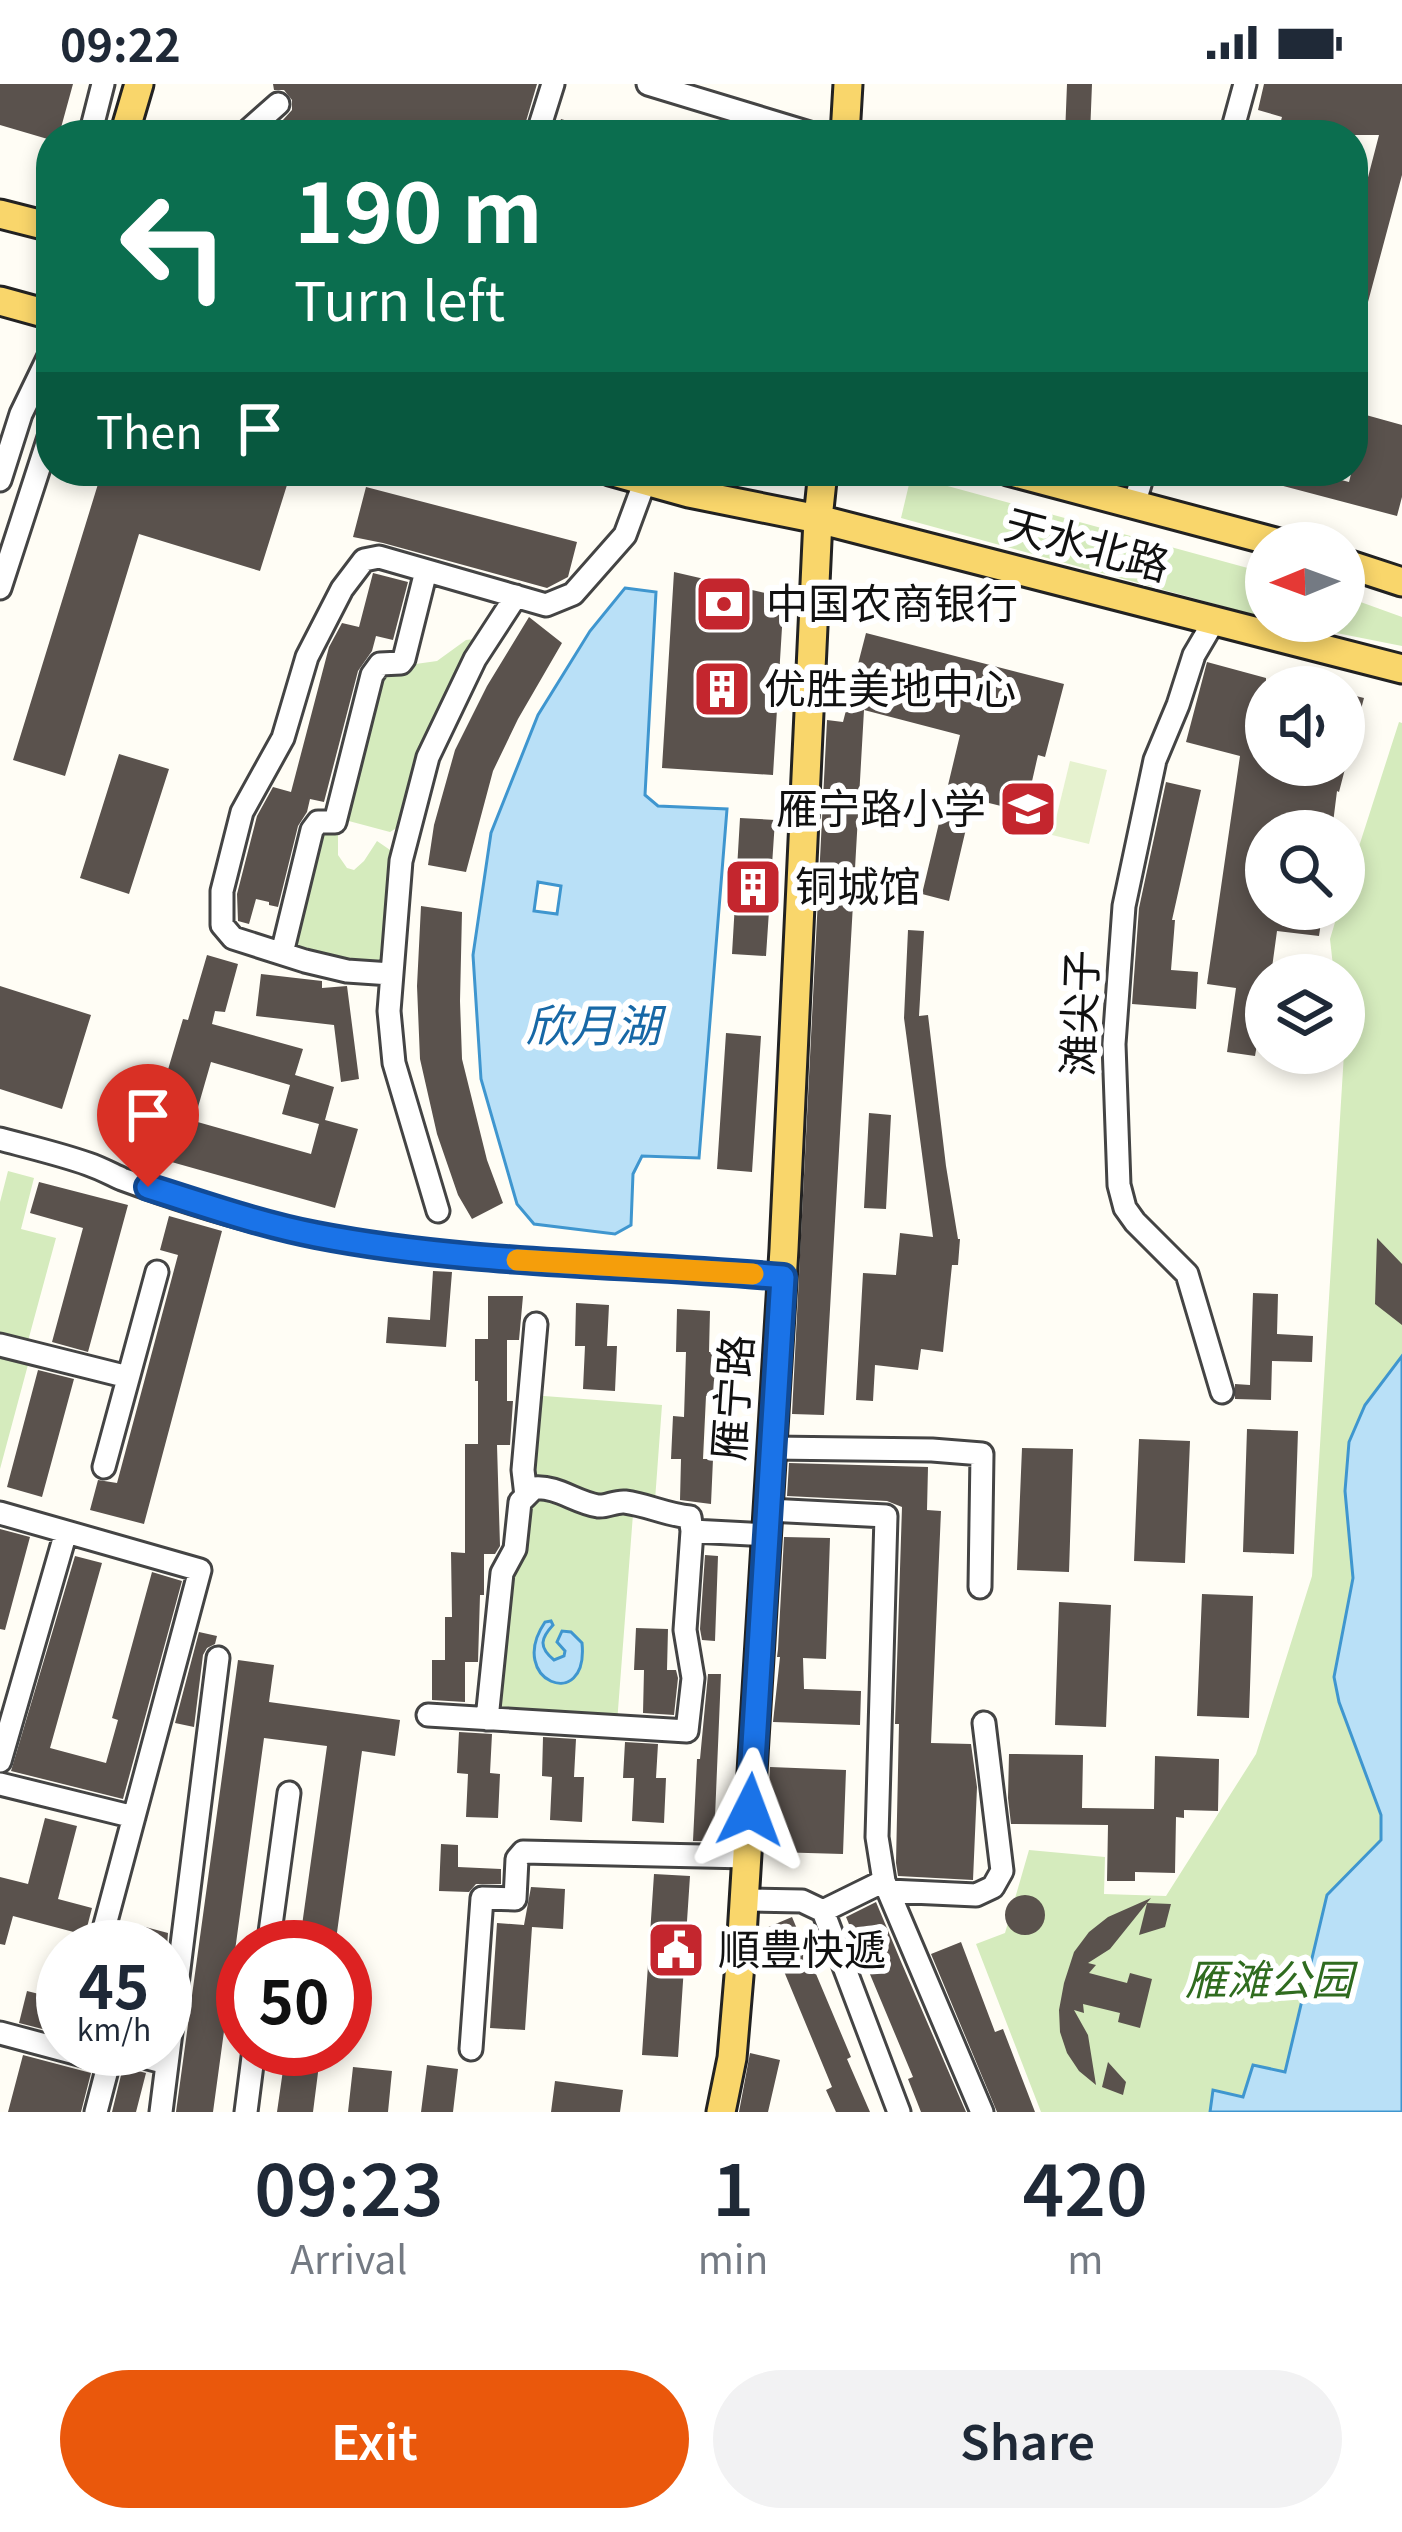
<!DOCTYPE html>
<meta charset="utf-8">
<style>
:root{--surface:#fff;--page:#f2f2f3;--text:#1f2937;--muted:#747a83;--accent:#ea580c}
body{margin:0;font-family:Georgia,"Noto Sans SC",serif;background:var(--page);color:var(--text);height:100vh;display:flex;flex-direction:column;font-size:45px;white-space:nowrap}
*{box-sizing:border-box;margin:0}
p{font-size:39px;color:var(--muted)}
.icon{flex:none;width:66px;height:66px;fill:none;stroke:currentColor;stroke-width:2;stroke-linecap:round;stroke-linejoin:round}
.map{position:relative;height:2028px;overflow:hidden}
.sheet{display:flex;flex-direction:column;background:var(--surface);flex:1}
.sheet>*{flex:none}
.hud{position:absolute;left:36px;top:36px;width:1332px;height:366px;border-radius:48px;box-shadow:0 6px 18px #0003;background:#0b6e4f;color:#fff;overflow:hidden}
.needle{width:78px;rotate:269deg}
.controls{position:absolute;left:1245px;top:438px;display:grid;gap:24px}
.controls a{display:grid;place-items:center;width:120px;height:120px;border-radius:50%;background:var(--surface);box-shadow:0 6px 18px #0003;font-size:60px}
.speed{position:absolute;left:36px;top:1836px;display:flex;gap:24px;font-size:60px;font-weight:700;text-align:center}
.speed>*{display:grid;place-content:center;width:156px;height:156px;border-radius:50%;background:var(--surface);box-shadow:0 6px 18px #0003;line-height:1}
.speed small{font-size:30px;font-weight:400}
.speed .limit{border:18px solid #d22;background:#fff;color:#111}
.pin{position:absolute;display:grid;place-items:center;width:102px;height:102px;color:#fff;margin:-123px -51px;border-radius:50% 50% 50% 0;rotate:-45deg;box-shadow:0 0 12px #0007}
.pin .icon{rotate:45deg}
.me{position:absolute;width:132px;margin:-66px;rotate:3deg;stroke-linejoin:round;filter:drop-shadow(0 0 9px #0008)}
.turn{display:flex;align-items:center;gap:42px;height:252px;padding:0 60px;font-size:54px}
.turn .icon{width:156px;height:156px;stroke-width:2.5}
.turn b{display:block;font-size:84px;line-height:102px}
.then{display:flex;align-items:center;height:114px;padding:0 60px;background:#0003;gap:24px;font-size:45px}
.eta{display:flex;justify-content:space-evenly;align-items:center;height:204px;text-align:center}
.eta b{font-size:72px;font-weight:600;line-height:84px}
.button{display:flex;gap:24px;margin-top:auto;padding:24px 60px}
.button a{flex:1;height:138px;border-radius:72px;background:var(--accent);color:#fff;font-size:48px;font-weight:600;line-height:138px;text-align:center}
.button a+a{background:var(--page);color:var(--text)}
.status{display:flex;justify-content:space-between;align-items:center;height:84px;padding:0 60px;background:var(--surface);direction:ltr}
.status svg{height:33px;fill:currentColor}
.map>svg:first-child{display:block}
</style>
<div class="status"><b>09:22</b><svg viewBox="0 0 49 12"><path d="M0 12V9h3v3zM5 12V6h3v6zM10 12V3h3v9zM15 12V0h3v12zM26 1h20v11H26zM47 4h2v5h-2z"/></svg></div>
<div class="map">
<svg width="1402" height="2028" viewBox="0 0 1402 2028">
<rect width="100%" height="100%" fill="#fffdf5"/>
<path fill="#d5ebbd" d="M 911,392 L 1266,489 L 1266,534 L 901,434 Z
M 1344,512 L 1402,533 L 1402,562 L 1276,537 L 1344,537 Z
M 474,555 L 442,614 L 429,644 L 400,742 L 390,748 L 345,736 L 380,585 L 437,577 L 466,556 Z
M 1399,638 L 1402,639 L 1402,2028 L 1041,2028 L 976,1860 L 1005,1849 L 1029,1766 L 1105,1773 L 1104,1810 L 1166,1812 L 1256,1670 L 1312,1492 L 1344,969 L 1344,891 L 1334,891 L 1330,855 L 1339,825 L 1344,825 L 1344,809 Z
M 323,745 L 338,748 L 338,771 L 347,784 L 354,786 L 364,777 L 377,757 L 393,768 L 387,799 L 384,873 L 375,883 L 293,869 L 299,832 Z
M 8,1087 L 34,1094 L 21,1145 L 56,1154 L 28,1257 L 0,1249 L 0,1118 Z
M 0,1269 L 29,1277 L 0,1385 Z
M 531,1311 L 662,1321 L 654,1430 L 633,1430 L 617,1639 L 497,1630 L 516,1378 Z"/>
<path fill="#e6f2cf" d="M 1070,677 L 1107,686 L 1089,760 L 1052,751 Z"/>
<path fill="#b9e0f7" stroke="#3f96cf" stroke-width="3" fill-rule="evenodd" d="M 625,504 L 656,508 L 645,711 L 658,722 L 727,725 L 699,1074 L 642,1072 L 633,1090 L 631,1141 L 615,1150 L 534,1140 L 517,1120 L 481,995 L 473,871 L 491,749 L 538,631 L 590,547 ZM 538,798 L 561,802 L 557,830 L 534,827 Z
M 1402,1272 L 1402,2028 L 1210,2028 L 1213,2006 L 1243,2013 L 1253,1981 L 1285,1988 L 1327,1811 L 1381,1756 L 1381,1731 L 1339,1618 L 1334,1593 L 1353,1494 L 1345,1407 L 1349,1358 L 1365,1321 Z
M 551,1537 L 553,1541 C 541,1554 538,1563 554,1576 L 564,1572 L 565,1567 L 557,1558 L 562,1547 L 571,1548 L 582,1559 C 589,1630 505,1597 545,1538 Z"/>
<path fill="#5a524d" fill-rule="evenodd" d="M 0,0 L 73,0 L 59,51 L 51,51 L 51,56 L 0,41 Z
M 273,0 L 537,0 L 522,51 L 285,51 L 282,37 L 292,26 L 292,16 L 284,6 L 274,6 Z
M 1067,0 L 1092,0 L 1090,51 L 1065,51 Z
M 1264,0 L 1402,0 L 1402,91 L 1368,218 L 1353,214 L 1353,151 L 1379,51 L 1277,51 L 1282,33 L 1258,26 Z
M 561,35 L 601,47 L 601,51 L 556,51 Z
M 1366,331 L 1402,341 L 1402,413 L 1397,432 L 1245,392 L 1246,387 L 1306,387 L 1349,398 Z
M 102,387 L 241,387 L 287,401 L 260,487 L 139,450 L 65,692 L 13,676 Z
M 366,403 L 577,458 L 568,493 L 547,504 L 383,459 L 353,453 Z
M 674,488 L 765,509 L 780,519 L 783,527 L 773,691 L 662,684 Z
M 373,489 L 408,498 L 393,556 L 376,552 L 372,567 L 358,587 L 324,718 L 310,715 L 307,728 L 298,742 L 278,823 L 269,821 L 269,818 L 256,815 L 249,840 L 238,837 L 237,810 L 257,732 L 273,703 L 291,708 L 329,563 L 342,539 L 359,543 Z
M 529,533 L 562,559 L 518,635 L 493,687 L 466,788 L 428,781 L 434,741 L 455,666 L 487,602 Z
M 866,549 L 1064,600 L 1045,673 L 1038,671 L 1025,728 L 973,715 L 949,817 L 922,810 L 960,651 L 864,626 L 824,1331 L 792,1330 L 827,636 L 843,638 Z
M 1207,578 L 1266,594 L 1266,681 L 1346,681 L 1339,708 L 1337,707 L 1332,747 L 1266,747 L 1266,825 L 1323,825 L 1319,852 L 1277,847 L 1271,891 L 1266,891 L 1266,908 L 1255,972 L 1227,968 L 1236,904 L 1207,900 L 1240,672 L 1186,658 Z
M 1344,609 L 1364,614 L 1349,670 L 1344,669 Z
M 119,670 L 169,685 L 129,810 L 80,794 Z
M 1166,698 L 1201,706 L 1172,836 L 1175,836 L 1171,886 L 1198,888 L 1196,925 L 1132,920 L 1139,824 Z
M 740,734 L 775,736 L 766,872 L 732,870 Z
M 421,822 L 462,828 L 460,917 L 462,975 L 487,1076 L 503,1119 L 472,1135 L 458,1111 L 437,1050 L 420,975 L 417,902 Z
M 908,846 L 924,847 L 919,932 L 928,931 L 946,1082 L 958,1155 L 960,1155 L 958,1181 L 952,1181 L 943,1268 L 921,1265 L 918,1286 L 875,1281 L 873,1317 L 856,1316 L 863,1189 L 896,1191 L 900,1149 L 933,1153 L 904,934 Z
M 207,871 L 238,880 L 225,928 L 215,927 L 212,940 L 303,965 L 295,991 L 334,1003 L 325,1036 L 358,1045 L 335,1124 L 143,1070 L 183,935 L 188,936 ZM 211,978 L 290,1001 L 282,1030 L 319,1040 L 311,1070 L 194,1037 Z
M 261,890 L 322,897 L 322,904 L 347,902 L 359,995 L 341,998 L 334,941 L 256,932 Z
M 0,902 L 91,931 L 62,1025 L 0,1005 Z
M 726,949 L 761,952 L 752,1088 L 717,1085 Z
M 869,1029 L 891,1031 L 886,1125 L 864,1124 Z
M 39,1098 L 128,1121 L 88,1268 L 52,1258 L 83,1144 L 30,1129 Z
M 169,1132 L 222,1147 L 144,1440 L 90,1426 L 98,1396 L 117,1399 L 178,1171 L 160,1166 Z
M 1377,1154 L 1402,1180 L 1402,1241 L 1375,1220 Z
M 433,1187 L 452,1188 L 446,1263 L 386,1259 L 388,1233 L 430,1236 Z
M 1253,1209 L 1278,1210 L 1277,1250 L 1313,1252 L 1312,1278 L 1272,1277 L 1271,1316 L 1235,1315 L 1235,1300 L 1250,1301 Z
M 488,1212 L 523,1212 L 519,1256 L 507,1256 L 507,1317 L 513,1317 L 510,1361 L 497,1361 L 500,1462 L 495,1470 L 484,1470 L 484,1511 L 480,1511 L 478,1578 L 465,1578 L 465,1618 L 432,1616 L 432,1576 L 445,1576 L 445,1533 L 452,1533 L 451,1468 L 465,1469 L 465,1360 L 478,1360 L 478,1297 L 475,1297 L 475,1255 L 488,1255 Z
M 576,1219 L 609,1221 L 607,1262 L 617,1262 L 615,1307 L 583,1305 L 585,1262 L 575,1262 Z
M 677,1225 L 710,1227 L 709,1268 L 718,1268 L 716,1312 L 706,1312 L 703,1375 L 713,1375 L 711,1420 L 680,1416 L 681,1375 L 671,1375 L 673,1332 L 684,1333 L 686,1268 L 676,1268 Z
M 38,1286 L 74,1295 L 42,1413 L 7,1403 Z
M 1247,1345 L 1298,1347 L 1294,1470 L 1243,1468 Z
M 1139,1355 L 1190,1357 L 1185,1479 L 1134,1477 Z
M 1022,1364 L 1073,1365 L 1069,1488 L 1017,1486 Z
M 789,1379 L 928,1383 L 927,1426 L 941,1427 L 931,1659 L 971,1660 L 977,1703 L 973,1796 L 898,1792 L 896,1779 L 899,1640 L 895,1640 L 902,1423 L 887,1417 L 787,1412 Z
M 0,1445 L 30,1453 L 5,1546 L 0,1545 Z
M 784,1453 L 830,1454 L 826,1575 L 803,1574 L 804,1605 L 861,1607 L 860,1641 L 773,1638 L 780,1573 L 777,1573 L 778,1565 Z
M 705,1471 L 718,1472 L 715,1557 L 702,1556 L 700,1545 Z
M 75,1472 L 102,1479 L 50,1664 L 106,1679 L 118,1636 L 112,1634 L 152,1488 L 182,1497 L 123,1715 L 11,1687 Z
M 1202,1510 L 1253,1512 L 1249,1634 L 1197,1632 Z
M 1059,1518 L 1111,1521 L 1106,1643 L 1055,1641 Z
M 636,1544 L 668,1545 L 667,1586 L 676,1586 L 678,1594 L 674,1631 L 643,1629 L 644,1586 L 634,1586 Z
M 199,1548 L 217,1552 L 215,1560 L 207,1564 L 203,1571 L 194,1643 L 175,1639 Z
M 238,1576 L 274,1581 L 269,1618 L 400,1636 L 395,1672 L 362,1667 L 335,1863 L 299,1863 L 327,1662 L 264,1654 L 213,2028 L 176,2028 Z
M 708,1590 L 721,1590 L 714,1757 L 693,1757 L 697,1675 L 700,1675 Z
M 459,1648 L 492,1650 L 490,1689 L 500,1690 L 498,1734 L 466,1733 L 468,1690 L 457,1689 Z
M 543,1653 L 576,1655 L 574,1693 L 584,1693 L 582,1738 L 550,1736 L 552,1693 L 542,1692 Z
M 625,1658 L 658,1660 L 656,1694 L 666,1694 L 664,1739 L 632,1737 L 634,1694 L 623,1694 Z
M 1009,1670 L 1083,1671 L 1082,1724 L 1154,1725 L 1155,1672 L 1219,1675 L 1218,1727 L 1184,1726 L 1184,1734 L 1176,1733 L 1175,1789 L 1135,1788 L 1135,1797 L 1107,1797 L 1108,1741 L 1011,1740 L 1008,1714 Z
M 770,1683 L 846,1686 L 843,1770 L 773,1768 L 774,1753 L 766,1752 Z
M 45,1734 L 77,1742 L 58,1815 L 92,1824 L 85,1851 L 13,1832 L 5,1861 L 0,1860 L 0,1793 L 28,1800 Z
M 441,1760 L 458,1761 L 458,1783 L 501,1785 L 501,1800 L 476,1800 L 469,1808 L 439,1807 Z
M 654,1790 L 690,1792 L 678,1973 L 642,1971 Z
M 531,1803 L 565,1805 L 563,1845 L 532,1843 L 525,1946 L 490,1944 L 497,1839 L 524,1841 Z
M1005 1831a20 20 0 1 1 40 0a20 20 0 1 1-40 0Z
M 1151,1814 L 1110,1865 L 1088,1879 L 1096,1881 L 1089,1889 L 1127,1899 L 1130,1889 L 1152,1895 L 1140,1944 L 1118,1938 L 1120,1929 L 1083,1920 L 1084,1929 L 1074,1926 L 1088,1951 L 1096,2001 L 1079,1987 L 1067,1969 L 1060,1948 L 1059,1926 L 1064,1899 L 1074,1868 L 1089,1848 L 1108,1833 Z
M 876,1818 L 902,1880 L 966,2028 L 921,2028 L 908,1995 L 913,1993 L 846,1833 Z
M 1147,1819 L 1171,1820 L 1165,1843 L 1139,1851 Z
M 792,1833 L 851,1973 L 847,1975 L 870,2028 L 836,2028 L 826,2006 L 832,2003 L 766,1844 Z
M 138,1841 L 168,1849 L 167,1863 L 133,1863 Z
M 961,1858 L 995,1948 L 1003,1945 L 1035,2028 L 997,2028 L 931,1870 Z
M 27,1907 L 63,1916 L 63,1932 L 58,1949 L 19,1939 Z
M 286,1965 L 321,1965 L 313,2028 L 277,2028 Z
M 750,1969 L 780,1976 L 768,2028 L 739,2028 Z
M 23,1971 L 91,1989 L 81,2028 L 8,2028 Z
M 1108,1978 L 1126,1998 L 1123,2011 L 1102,2003 Z
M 427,1981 L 458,1985 L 453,2028 L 421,2028 Z
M 123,1983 L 146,1989 L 136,2028 L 112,2028 Z
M 353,1983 L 392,1987 L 388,2028 L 348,2028 Z
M 555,1997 L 623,2006 L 620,2028 L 551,2028 Z"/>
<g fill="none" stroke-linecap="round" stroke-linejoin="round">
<g stroke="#444" stroke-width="27">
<path id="minor" d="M 648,0 L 816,51
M 90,51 L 103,0
M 243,51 L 278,20
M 537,51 L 553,0
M 1231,51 L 1245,0
M 0,396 L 21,330 L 51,268
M 1134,421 L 1144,387
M 0,504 L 51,347
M 1214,537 L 1194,571 L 1178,621 L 1155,676 L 1124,822 L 1114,960 L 1119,1101 L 1125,1124 L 1135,1138 L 1187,1190 L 1222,1308
M 282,869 L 312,746 L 318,738 L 335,738 L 372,591 L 380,580 L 401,579 L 404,575 L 426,487
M 391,890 L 347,887 L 305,877 L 233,854 L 222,841 L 222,807 L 242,728 L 283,654 L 307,573 L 342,505 L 364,476 L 379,473 L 546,521 L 573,510 L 625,451 L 645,397
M 0,1055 C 29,1063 60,1070 88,1080 C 100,1084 111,1090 122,1095 C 182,1117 253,1139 316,1151 C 470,1181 627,1179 783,1193
M 438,1127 L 394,979 L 389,927 L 401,777 L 428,673 L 475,575 L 516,512
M 0,1261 L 128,1293
M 772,1364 L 932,1366 L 982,1370 L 980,1503
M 104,1383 L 157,1188
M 526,1412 L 523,1386 L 536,1240
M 768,1426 L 886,1432 L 877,1753 L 884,1797 L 982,2028
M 0,1429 L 200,1486 L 105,1841
M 428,1631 L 687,1647 L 693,1594 L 685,1546 L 692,1447 L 767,1451
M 487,1635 L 502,1489 L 515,1465 L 520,1418 L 534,1404 C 558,1402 574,1418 598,1422 C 607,1423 615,1417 625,1418 C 648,1421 667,1431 690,1433 L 692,1447
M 0,1677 L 66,1448
M 0,1700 L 134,1733
M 889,1807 L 976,1811 L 993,1803 L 1002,1787 L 984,1639
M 744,1816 L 802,1817 L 823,1827 L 899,2028
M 823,1827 L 884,1797
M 268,1863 L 289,1709
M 0,1949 L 109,1978 L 96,2028
M 113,1965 L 167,1979
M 471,1965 L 482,1814 L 515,1815 L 517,1775 L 523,1768 L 747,1773
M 161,2028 L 218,1574
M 246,2028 L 254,1965"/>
</g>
<g stroke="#222" stroke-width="33">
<path id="major" d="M 124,51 L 139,0
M 845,51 L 848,0
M 0,130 L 51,143
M 0,217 L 51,231
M 610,387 L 689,409 L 818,435 L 1402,585
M 1008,387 L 1279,459
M 1344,479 L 1402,498
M 721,2028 L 732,1974 L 741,1868 L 784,1165 L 818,435 L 823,387"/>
</g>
<use href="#minor" stroke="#fff" stroke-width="21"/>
<use href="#major" stroke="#f9d66b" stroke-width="27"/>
</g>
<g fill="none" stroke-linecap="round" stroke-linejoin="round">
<g stroke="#114b97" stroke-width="30">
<path id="route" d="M 148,1103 C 203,1120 259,1140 316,1151 C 469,1181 627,1179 783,1193 L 750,1726"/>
</g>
<use href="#route" stroke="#1a73e8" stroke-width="21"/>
<path stroke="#f59e0b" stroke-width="21" d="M 517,1176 L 753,1190"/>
</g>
<defs>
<g id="bank-square" transform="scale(3)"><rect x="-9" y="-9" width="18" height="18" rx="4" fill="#c4262e" stroke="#fff"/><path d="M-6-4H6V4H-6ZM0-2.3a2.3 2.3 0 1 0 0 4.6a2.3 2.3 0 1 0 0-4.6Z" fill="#fff"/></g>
<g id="building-square" transform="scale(3)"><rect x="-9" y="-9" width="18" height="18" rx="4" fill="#c4262e" stroke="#fff"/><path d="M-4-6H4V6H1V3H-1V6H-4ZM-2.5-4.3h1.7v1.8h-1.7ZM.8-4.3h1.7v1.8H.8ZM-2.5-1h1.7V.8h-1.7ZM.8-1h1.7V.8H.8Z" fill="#fff"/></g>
<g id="school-square" transform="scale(3)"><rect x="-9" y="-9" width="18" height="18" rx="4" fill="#c4262e" stroke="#fff"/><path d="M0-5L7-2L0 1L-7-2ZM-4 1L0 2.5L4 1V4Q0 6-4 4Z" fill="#fff"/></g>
<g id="civic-square" transform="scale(3)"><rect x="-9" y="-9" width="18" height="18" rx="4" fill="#c4262e" stroke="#fff"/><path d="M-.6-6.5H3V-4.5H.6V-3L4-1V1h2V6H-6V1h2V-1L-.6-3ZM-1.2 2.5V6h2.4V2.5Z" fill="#fff"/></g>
</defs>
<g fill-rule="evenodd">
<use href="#bank-square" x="724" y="520"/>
<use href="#building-square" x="722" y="605"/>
<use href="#school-square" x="1028" y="725"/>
<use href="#building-square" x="753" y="803"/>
<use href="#civic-square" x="676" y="1866"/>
</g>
<g text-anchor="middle" stroke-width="12" stroke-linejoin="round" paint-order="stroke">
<g font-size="42" fill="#111" stroke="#fff">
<text transform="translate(1087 461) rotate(15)" y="15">天水北路</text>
<text transform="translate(1080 929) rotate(-88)" y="15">滩尖子</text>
<text transform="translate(733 1314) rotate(-86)" y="15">雁宁路</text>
</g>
<g font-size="42" fill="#111" stroke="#fff" text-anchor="start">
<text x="766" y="535">中国农商银行</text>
<text x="764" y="620">优胜美地中心</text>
<text x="986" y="740" text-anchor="end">雁宁路小学</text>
<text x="795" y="818">铜城馆</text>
<text x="718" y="1881">順豊快遞</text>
</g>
<g font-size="42" font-style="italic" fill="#2f6b1f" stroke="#fff">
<text x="1269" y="1911">雁滩公园</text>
</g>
<g font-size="45" font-style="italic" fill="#1768a6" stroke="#fff">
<text x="593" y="958">欣月湖</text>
</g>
</g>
</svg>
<div class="controls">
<a><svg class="needle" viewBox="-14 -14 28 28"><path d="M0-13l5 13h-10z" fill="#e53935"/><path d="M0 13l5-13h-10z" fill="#747a83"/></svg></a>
<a><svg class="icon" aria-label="sound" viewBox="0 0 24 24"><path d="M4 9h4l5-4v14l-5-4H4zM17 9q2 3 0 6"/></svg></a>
<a><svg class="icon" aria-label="search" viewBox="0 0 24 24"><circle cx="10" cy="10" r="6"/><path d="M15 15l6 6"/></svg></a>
<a><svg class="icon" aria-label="layers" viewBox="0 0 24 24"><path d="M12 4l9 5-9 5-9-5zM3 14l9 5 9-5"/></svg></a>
</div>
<div class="speed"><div>45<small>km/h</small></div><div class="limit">50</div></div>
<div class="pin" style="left:148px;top:1103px;background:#d93025"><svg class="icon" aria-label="arrive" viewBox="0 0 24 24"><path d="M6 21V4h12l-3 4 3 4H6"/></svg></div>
<svg class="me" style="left:750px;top:1726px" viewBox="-20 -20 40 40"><path d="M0-17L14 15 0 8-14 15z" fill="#1a73e8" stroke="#fff" stroke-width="4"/></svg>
<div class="hud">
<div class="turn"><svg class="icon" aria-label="left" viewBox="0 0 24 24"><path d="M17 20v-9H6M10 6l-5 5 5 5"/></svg><div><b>190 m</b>Turn left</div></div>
<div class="then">Then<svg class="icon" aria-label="arrive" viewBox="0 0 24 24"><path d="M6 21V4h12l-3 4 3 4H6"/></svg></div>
</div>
</div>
<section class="sheet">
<div class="eta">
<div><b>09:23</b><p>Arrival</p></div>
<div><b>1</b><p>min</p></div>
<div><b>420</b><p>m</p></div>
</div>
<div class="button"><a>Exit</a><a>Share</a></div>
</section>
